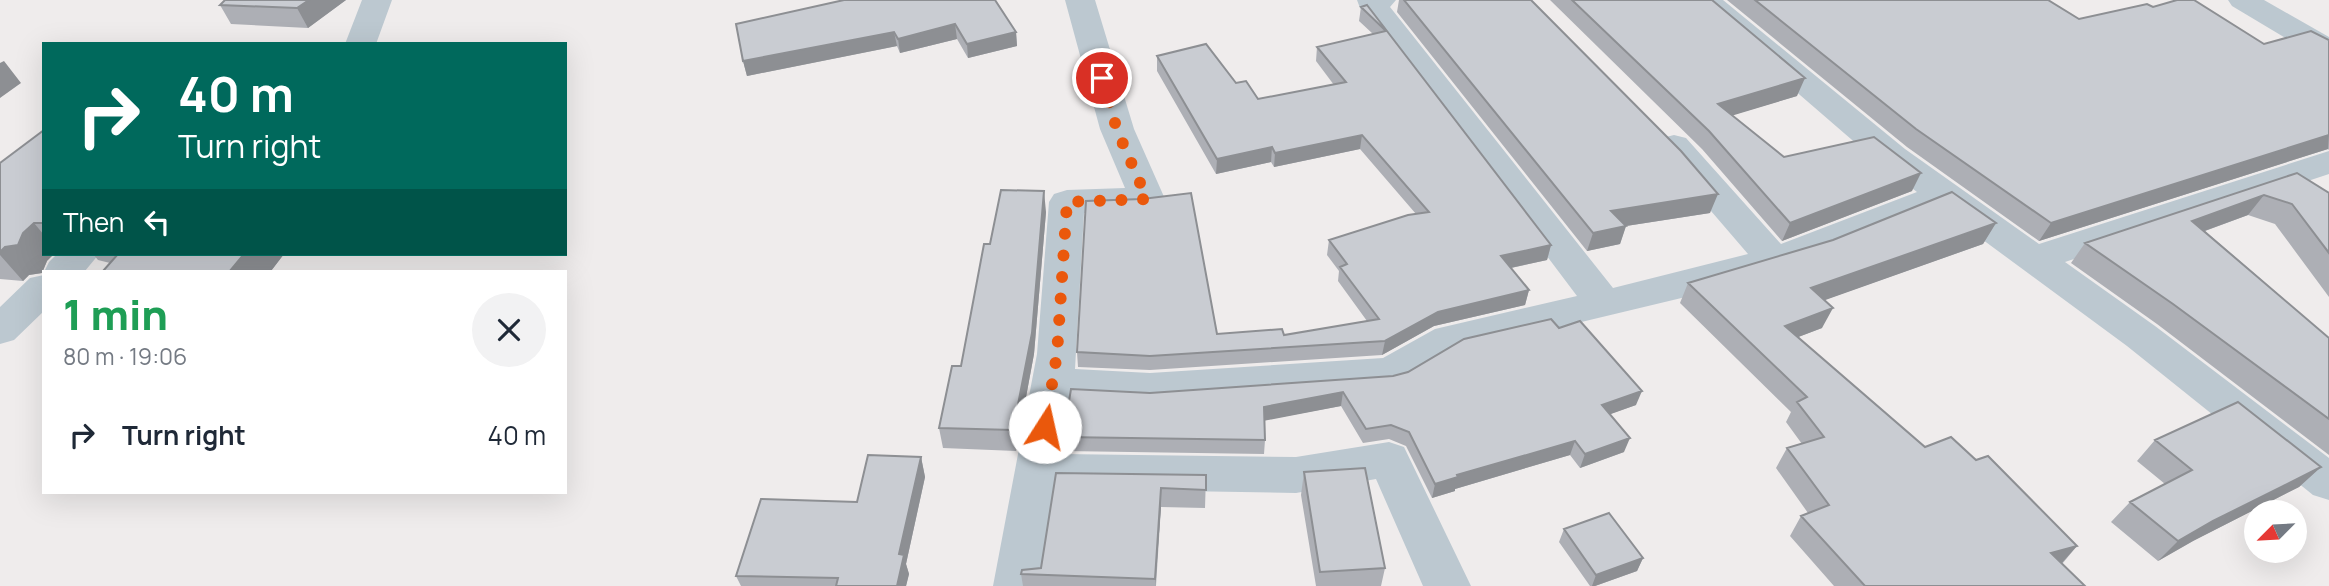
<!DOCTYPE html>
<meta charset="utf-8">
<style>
:root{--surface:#fff;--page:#f2f2f3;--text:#1f2937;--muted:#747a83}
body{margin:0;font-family:Manrope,sans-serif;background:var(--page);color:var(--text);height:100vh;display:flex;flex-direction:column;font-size:26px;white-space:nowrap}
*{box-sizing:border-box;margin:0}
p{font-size:23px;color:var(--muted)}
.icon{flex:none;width:38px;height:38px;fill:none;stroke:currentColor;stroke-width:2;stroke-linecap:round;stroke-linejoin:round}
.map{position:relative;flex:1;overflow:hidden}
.panel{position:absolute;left:42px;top:270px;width:525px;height:224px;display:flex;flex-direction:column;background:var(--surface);border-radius:0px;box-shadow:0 7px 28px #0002}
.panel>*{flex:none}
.hud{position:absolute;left:42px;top:42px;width:525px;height:214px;border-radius:0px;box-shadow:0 7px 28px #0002;background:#00695c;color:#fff;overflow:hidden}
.needle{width:46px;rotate:246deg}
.controls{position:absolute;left:2244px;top:500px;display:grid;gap:14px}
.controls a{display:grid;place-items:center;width:63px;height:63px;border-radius:50%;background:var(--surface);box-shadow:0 7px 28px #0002;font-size:35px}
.pin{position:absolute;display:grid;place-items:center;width:60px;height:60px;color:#fff;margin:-30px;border:4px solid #fff;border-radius:50%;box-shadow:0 2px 7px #0007}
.me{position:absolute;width:77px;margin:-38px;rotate:10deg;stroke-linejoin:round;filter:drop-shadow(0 0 5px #0008)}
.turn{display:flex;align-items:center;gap:24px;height:147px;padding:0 21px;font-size:32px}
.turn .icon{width:91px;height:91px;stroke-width:2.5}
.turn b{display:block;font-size:49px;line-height:60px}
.then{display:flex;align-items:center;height:66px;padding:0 21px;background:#0003;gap:14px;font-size:26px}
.round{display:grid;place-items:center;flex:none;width:74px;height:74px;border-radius:37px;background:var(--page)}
.overview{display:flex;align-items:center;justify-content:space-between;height:119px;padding:0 21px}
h1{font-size:42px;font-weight:800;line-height:52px;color:#1e9e55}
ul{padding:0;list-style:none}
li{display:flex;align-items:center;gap:21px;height:91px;padding:0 21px}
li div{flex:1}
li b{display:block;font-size:26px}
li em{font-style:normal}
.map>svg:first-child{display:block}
</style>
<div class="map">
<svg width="2329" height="586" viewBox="0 0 2329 586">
<rect width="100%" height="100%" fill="#efecec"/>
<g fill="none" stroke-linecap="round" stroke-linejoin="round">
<path fill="#bcc8d0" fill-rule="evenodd" d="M 362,0 L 392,0 L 376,44 L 345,44 Z
M 1065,0 L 1095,0 L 1134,129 L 1165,199 L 1160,207 L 1147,211 L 1084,213 L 1075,369 L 1150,373 L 1383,358 L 1435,329 L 1577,296 L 1360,8 L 1357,0 L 1396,0 L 1390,7 L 1613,288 L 1748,254 L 1662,154 L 1657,146 L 1662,138 L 1674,135 L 1686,138 L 1781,244 L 1917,192 L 1881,165 L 1690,0 L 1723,0 L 1905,149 L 2039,244 L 2329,151 L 2329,174 L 2065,262 L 2155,326 L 2329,458 L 2329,500 L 2313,495 L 2127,346 L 1941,209 L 1822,258 L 1719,289 L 1460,351 L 1404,384 L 1390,388 L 1150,405 L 1070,400 L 1061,454 L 1296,457 L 1389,442 L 1404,447 L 1471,586 L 1423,586 L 1376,479 L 1296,493 L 1056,489 L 1041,586 L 993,586 L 1037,354 L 1049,202 L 1054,194 L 1067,190 L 1125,188 L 1100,129 Z
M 2228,0 L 2264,0 L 2329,37 L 2329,56 L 2314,55 L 2232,6 Z
M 57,254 L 99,254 L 85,271 L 44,272 L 49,262 Z
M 44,275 L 44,311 L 14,340 L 0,344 L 0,307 L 30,278 Z"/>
</g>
<path fill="#adafb5" d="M 346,0 L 308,28 L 231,24 L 220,5 Z
M 844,0 L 1016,32 L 1017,46 L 968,58 L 957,39 L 900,53 L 897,46 L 747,76 L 743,61 Z
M 1399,0 L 1531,0 L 1710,213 L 1626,226 L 1620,244 L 1587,251 L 1397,12 Z
M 1550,0 L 1712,0 L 1797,96 L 1732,115 L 1784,157 L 1912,191 L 1782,241 L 1702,149 Z
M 1727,0 L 2048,0 L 2079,19 L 2153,7 L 2264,44 L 2329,40 L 2329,150 L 2328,149 L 2039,241 L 1907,147 Z
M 1367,5 L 1551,245 L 1547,260 L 1511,268 L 1529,290 L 1525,305 L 1434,326 L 1382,355 L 1150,370 L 1078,367 L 1077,352 L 1217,334 L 1284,335 L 1367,321 L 1338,281 L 1339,271 L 1327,255 L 1329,240 L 1416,214 L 1360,149 L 1274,167 L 1271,162 L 1216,174 L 1157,71 L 1157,56 L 1258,99 L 1334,85 L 1316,61 L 1317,47 L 1373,34 L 1359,21 L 1361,7 Z
M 44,130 L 44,254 L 47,261 L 42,273 L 29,275 L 23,281 L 0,279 L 0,163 Z
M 2297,173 L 2329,193 L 2329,297 L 2275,224 L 2248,215 L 2205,231 L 2329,338 L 2329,455 L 2157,324 L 2071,263 L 2085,243 Z
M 1046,212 L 1034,354 L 1016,451 L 943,448 L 939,428 L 961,366 L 990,244 Z
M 1996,223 L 1983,244 L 1824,300 L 1822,328 L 1798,337 L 1925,447 L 1976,460 L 2077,546 L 2062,564 L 2085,586 L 1834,586 L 1790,536 L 1801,516 L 1808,513 L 1776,468 L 1787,448 L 1802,444 L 1786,422 L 1791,412 L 1680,303 L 1688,283 Z
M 93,254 L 284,254 L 271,271 L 110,263 L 98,260 Z
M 1559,328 L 1636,405 L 1610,414 L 1624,452 L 1580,468 L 1570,455 L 1455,489 L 1455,491 L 1432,498 L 1406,446 L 1389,439 L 1363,443 L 1341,406 L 1265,420 L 1265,440 L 1264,454 L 1064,451 L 1063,437 L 1150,393 L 1393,376 Z
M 2155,440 L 2321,467 L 2299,487 L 2193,541 L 2158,561 L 2111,522 L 2130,502 L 2165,484 L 2137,461 Z
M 921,457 L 925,477 L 906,564 L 909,574 L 906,586 L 741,586 L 736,576 L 857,502 Z
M 1304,472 L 1385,568 L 1381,586 L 1316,586 L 1301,495 Z
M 1056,473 L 1206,475 L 1205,508 L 1161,507 L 1156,586 L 1023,586 L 1021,574 L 1041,568 Z
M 1564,529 L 1643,558 L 1637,571 L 1595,586 L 1590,586 L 1559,542 Z"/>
<path fill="#8d8f93" d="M 309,0 L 346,0 L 308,28 L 297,8 Z
M 955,24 L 957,39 L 900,53 L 898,39 Z
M 894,32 L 897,46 L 747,76 L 743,61 Z
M 1016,32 L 1017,46 L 968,58 L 967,44 Z
M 4,61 L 21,83 L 0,98 L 0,63 Z
M 1805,78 L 1797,96 L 1711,122 L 1718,104 Z
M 1362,135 L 1360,149 L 1274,167 L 1275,153 Z
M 2329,135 L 2328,149 L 2039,241 L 2051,223 Z
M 1272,147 L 1271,162 L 1216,174 L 1217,159 Z
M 1921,173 L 1912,191 L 1782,241 L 1790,223 Z
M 1044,191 L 1046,212 L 1034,354 L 1016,451 L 1013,430 Z
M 1718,194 L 1710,213 L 1626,226 L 1620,244 L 1587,251 L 1593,233 L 1611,211 Z
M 2264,195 L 2248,215 L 2177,241 L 2192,221 Z
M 34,223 L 44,235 L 44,254 L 54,254 L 47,261 L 42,273 L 29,275 L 23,281 L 0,255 L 0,252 Z
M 1996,223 L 1983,244 L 1800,309 L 1811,288 Z
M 1551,245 L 1547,260 L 1497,271 L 1501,256 Z
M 244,254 L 284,254 L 271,271 L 230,271 Z
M 1529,290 L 1525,305 L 1434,326 L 1382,355 L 1385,341 L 1438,312 Z
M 1833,308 L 1822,328 L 1775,346 L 1785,326 Z
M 1642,391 L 1636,405 L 1597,419 L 1602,405 Z
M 1343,392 L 1341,406 L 1263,421 L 1264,407 Z
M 1630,438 L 1624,452 L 1580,468 L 1585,454 Z
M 1575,441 L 1570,455 L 1455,489 L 1455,491 L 1432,498 L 1435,484 L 1457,475 Z
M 921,457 L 925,477 L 906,564 L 909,574 L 906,586 L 897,586 L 899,554 Z
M 2321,467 L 2299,487 L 2193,541 L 2158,561 L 2178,541 L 2213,521 Z
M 1161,488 L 1161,507 L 1155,586 L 1155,579 Z
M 2077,546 L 2060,565 L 2051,553 Z
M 1643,558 L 1637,571 L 1595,586 L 1592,586 L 1596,575 Z"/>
<path fill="#c9ccd2" stroke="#8d8f93" stroke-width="2" d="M 225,0 L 309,0 L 297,8 L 220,5 Z
M 844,0 L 995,0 L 1016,32 L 967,44 L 955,24 L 898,39 L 894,32 L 743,61 L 736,24 Z
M 1404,0 L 1531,0 L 1681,151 L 1718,194 L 1611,211 L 1626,226 L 1593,233 Z
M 1572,0 L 1712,0 L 1805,78 L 1718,104 L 1784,157 L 1874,137 L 1921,173 L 1790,223 L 1709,131 Z
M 1755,0 L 2048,0 L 2079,19 L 2147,4 L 2153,7 L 2177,0 L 2194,0 L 2264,44 L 2311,31 L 2329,40 L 2329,135 L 2051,223 L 1916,129 Z
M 1367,5 L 1551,245 L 1501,256 L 1529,290 L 1438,312 L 1385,341 L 1150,356 L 1077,352 L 1086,201 L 1142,199 L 1191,193 L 1217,334 L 1282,329 L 1284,335 L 1379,319 L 1340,267 L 1347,264 L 1329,240 L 1408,215 L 1429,212 L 1362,135 L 1275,153 L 1272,147 L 1217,159 L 1157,56 L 1206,44 L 1236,83 L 1246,81 L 1258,99 L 1346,82 L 1317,47 L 1386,31 L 1361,7 Z
M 44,130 L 44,223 L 34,223 L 23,233 L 18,245 L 5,247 L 0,252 L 0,163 Z
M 2297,173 L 2329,193 L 2329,253 L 2292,204 L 2264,195 L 2192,221 L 2329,338 L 2329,419 L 2173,304 L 2085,243 Z
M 1001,190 L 1044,191 L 1032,333 L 1013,430 L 939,428 L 952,366 L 961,366 L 984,244 L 990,244 Z
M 1952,192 L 1996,223 L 1811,288 L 1833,308 L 1785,326 L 1925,447 L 1951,437 L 1976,460 L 1988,456 L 2077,546 L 2051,553 L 2085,586 L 1865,586 L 1801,516 L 1829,505 L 1787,448 L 1824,437 L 1797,402 L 1807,397 L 1688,283 L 1833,240 Z
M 118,254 L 244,254 L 230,271 L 103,271 Z
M 1551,319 L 1559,328 L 1580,321 L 1642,391 L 1602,405 L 1630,438 L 1585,454 L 1575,441 L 1457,475 L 1458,477 L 1435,484 L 1409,432 L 1391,425 L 1366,429 L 1343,392 L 1264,407 L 1265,440 L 1063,437 L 1071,389 L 1150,393 L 1393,376 L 1408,372 L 1464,339 Z
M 2238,402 L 2321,467 L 2213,521 L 2178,541 L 2130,502 L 2192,470 L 2155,440 Z
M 868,455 L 921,457 L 899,554 L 904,555 L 897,586 L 836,586 L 838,578 L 736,576 L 761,499 L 857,502 Z
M 1365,468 L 1385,568 L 1320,572 L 1304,472 Z
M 1056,473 L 1206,475 L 1206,490 L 1161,488 L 1155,579 L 1021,574 L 1022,570 L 1041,568 Z
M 1609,513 L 1643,558 L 1596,575 L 1564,529 Z"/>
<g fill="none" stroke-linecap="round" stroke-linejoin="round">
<path stroke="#ea580c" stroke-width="12" stroke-dasharray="0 21.6" d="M 1045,427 L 1057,354 L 1067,202 L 1147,199 L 1117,130 L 1102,78"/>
</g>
</svg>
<div class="controls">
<a><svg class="needle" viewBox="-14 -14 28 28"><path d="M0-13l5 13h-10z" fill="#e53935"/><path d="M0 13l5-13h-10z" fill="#747a83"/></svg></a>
</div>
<div class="pin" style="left:1102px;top:78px;background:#d93025"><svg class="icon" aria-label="arrive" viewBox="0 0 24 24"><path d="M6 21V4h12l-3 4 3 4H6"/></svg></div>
<svg class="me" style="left:1045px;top:427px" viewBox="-20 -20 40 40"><circle r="19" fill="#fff"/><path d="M0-13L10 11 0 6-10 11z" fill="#ea580c"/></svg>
<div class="hud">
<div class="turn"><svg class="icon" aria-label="right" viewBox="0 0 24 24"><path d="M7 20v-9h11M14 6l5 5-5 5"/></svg><div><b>40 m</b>Turn right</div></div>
<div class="then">Then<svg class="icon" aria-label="left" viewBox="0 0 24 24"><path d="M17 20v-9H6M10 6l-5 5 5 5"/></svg></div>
</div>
<section class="panel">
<div class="overview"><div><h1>1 min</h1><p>80 m · 19:06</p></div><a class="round"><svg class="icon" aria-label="close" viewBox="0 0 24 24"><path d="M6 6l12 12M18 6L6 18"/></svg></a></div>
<ul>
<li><svg class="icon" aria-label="right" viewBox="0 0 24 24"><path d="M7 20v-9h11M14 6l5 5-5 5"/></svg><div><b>Turn right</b></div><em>40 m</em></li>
</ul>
</section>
</div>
